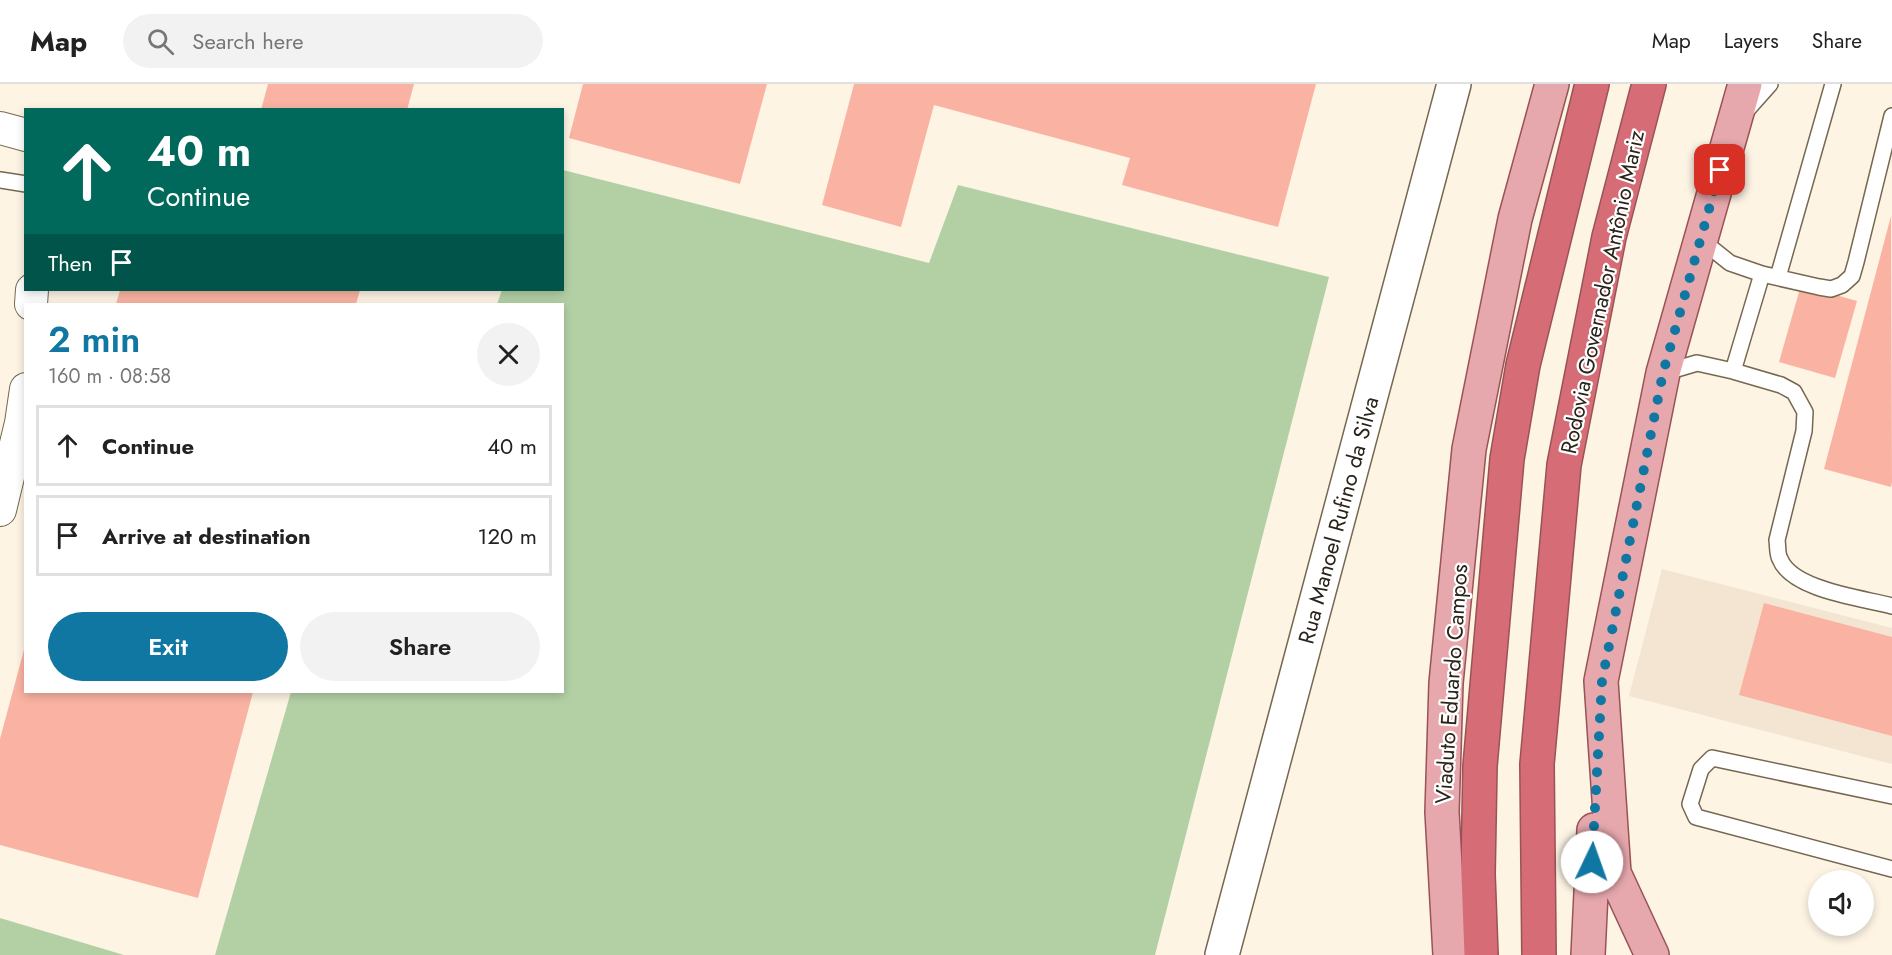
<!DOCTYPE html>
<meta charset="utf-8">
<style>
:root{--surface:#fff;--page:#f2f2f2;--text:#222;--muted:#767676;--line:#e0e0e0;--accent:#1076a2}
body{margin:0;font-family:Jost,sans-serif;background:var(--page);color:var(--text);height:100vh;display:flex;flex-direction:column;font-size:22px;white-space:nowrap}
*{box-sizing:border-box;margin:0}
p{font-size:20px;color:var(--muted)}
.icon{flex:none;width:33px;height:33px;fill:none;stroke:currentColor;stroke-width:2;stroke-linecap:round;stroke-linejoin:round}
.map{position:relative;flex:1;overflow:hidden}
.sheet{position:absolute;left:24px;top:219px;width:540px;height:390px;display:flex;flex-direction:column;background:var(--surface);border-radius:0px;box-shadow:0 3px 9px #0003}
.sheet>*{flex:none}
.hud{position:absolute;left:24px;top:24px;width:540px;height:183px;border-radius:0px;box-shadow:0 3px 9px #0003;background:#00695c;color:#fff;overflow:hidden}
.controls{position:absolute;left:1808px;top:786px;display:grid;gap:12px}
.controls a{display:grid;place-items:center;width:66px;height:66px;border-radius:50%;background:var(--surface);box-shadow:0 3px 9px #0003;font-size:30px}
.pin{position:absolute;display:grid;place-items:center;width:51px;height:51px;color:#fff;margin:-26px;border-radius:12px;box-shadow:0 3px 9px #0006}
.me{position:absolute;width:66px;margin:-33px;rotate:3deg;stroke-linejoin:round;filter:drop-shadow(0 0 4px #0008)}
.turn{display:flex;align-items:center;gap:21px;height:126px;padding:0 24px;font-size:27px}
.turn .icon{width:78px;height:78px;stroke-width:2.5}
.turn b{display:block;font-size:42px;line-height:51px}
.then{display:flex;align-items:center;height:57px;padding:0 24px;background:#0003;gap:12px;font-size:22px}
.round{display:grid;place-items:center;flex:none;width:63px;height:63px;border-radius:32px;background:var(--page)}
.overview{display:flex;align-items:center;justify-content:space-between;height:102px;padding:0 24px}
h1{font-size:36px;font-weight:600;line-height:45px;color:var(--accent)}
.cta{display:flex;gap:12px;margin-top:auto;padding:12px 24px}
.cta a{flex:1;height:69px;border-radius:36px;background:var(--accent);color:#fff;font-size:24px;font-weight:600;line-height:69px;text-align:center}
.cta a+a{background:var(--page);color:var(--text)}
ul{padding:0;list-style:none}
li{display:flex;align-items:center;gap:18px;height:81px;margin:0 12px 9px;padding:0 12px;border:3px solid var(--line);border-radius:0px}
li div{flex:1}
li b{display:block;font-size:22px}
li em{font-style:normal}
header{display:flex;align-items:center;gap:36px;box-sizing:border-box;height:84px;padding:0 30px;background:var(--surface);border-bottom:2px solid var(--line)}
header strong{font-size:28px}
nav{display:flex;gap:33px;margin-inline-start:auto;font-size:21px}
.search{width:420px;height:54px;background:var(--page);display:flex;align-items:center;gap:15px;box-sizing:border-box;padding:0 21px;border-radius:33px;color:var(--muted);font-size:22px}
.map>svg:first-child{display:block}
</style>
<header>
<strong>Map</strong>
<div class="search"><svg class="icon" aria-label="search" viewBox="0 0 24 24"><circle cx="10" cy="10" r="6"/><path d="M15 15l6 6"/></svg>Search here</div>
<nav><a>Map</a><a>Layers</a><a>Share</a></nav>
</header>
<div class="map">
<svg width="1892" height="871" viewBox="0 0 1892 871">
<rect width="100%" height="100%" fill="#fdf4e4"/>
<path fill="#f3e5d1" d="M 1662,485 L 1892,544 L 1892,680 L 1629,612 Z"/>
<path fill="#b3d0a5" d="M 563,86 L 929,179 L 958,101 L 1329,193 L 1155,871 L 215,871 L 291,608 L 562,608 L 562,220 L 497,220 L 502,206 L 562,206 Z
M 0,834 L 124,871 L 0,871 Z"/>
<path fill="#fab3a2" d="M 268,0 L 414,0 L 407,26 L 261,26 Z
M 583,0 L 767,0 L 740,100 L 569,54 Z
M 854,0 L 1316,0 L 1278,143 L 1122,101 L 1130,74 L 934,21 L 901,143 L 822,121 Z
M 1891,132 L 1892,398 L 1891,403 L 1824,385 Z
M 1801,201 L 1857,217 L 1835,294 L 1779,278 Z
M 120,206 L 360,206 L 356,220 L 116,220 Z
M 1764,519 L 1892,553 L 1892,652 L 1739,611 Z
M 25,562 L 26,608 L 253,608 L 198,814 L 0,761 L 0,655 Z"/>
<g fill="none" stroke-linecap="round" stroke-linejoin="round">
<g stroke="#766850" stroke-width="18">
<path id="lane" d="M 1746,27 L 1770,0
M 0,96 L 26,100
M 1700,155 L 1730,179 L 1762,190 L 1819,203 L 1831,205 L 1842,201 L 1852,192 L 1856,178 L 1892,32
M 1778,193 L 1833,0
M 1733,287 L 1762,190
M 1663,289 L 1697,279 L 1733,287 L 1781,301 L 1794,308 L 1805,328 L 1804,347 L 1777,456 C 1778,462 1777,470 1780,475 C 1792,506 1862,514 1892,522
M 1892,712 L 1712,674 L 1701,685 L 1690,720 L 1696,733 L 1892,785"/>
</g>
<g stroke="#766850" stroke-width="34">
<path id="street" d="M 0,44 L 26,51
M 31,220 L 32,206
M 0,426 L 21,339 L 26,305"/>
</g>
<g stroke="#766850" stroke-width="36">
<path id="secondary" d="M 1222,871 L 1454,0"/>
</g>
<g stroke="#995355" stroke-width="36">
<path id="primary" d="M 1450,871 L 1442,728 L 1446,599 L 1469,365 L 1515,135 L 1552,0
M 1588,871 L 1594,746
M 1652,871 L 1614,789 L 1601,597 L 1663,289 L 1745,0"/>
</g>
<g stroke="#995355" stroke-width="36">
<path id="highway" d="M 1481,871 L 1478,790 L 1480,682 L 1507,375 L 1523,281 L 1592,0
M 1539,871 L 1537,680 L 1564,381 L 1609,153 L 1649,0"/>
</g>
<use href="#lane" stroke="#fff" stroke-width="15"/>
<use href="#street" stroke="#fff" stroke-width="32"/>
<use href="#secondary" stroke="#fff" stroke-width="33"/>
<use href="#primary" stroke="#e6a7ad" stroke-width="33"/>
<use href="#highway" stroke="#d66d76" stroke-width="33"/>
</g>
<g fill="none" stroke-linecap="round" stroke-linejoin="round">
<path stroke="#1076a2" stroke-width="10" stroke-dasharray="0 18" d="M 1592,778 L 1602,597 L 1663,289 L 1720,86"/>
</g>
<g text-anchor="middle" stroke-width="4.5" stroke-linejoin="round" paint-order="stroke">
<g font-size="22" fill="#292319" stroke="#fff">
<text transform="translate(1602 208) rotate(-78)" y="8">Rodovia Governador Antônio Mariz</text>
<text transform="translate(1338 436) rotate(-75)" y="8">Rua Manoel Rufino da Silva</text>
<text transform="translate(1451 600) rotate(-86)" y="8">Viaduto Eduardo Campos</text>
</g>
</g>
</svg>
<div class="controls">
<a><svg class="icon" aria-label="sound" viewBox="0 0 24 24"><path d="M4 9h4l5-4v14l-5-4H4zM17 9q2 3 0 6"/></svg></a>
</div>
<div class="pin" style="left:1720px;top:86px;background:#d93025"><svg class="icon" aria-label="arrive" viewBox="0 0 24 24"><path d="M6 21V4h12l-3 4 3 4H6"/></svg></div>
<svg class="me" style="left:1592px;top:778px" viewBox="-20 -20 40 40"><circle r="19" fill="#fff"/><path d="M0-13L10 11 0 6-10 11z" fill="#1076a2"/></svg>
<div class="hud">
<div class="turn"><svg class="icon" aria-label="ahead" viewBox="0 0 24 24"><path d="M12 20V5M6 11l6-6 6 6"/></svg><div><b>40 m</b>Continue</div></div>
<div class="then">Then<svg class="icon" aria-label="arrive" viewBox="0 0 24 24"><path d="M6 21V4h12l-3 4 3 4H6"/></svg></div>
</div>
<section class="sheet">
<div class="overview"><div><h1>2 min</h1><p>160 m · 08:58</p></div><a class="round"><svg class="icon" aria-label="close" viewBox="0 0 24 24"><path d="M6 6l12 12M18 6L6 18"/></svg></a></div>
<ul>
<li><svg class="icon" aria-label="ahead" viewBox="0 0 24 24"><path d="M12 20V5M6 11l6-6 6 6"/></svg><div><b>Continue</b></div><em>40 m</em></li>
<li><svg class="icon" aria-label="arrive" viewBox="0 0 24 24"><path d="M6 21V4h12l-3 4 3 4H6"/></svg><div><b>Arrive at destination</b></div><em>120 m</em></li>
</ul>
<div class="cta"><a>Exit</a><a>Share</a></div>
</section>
</div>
